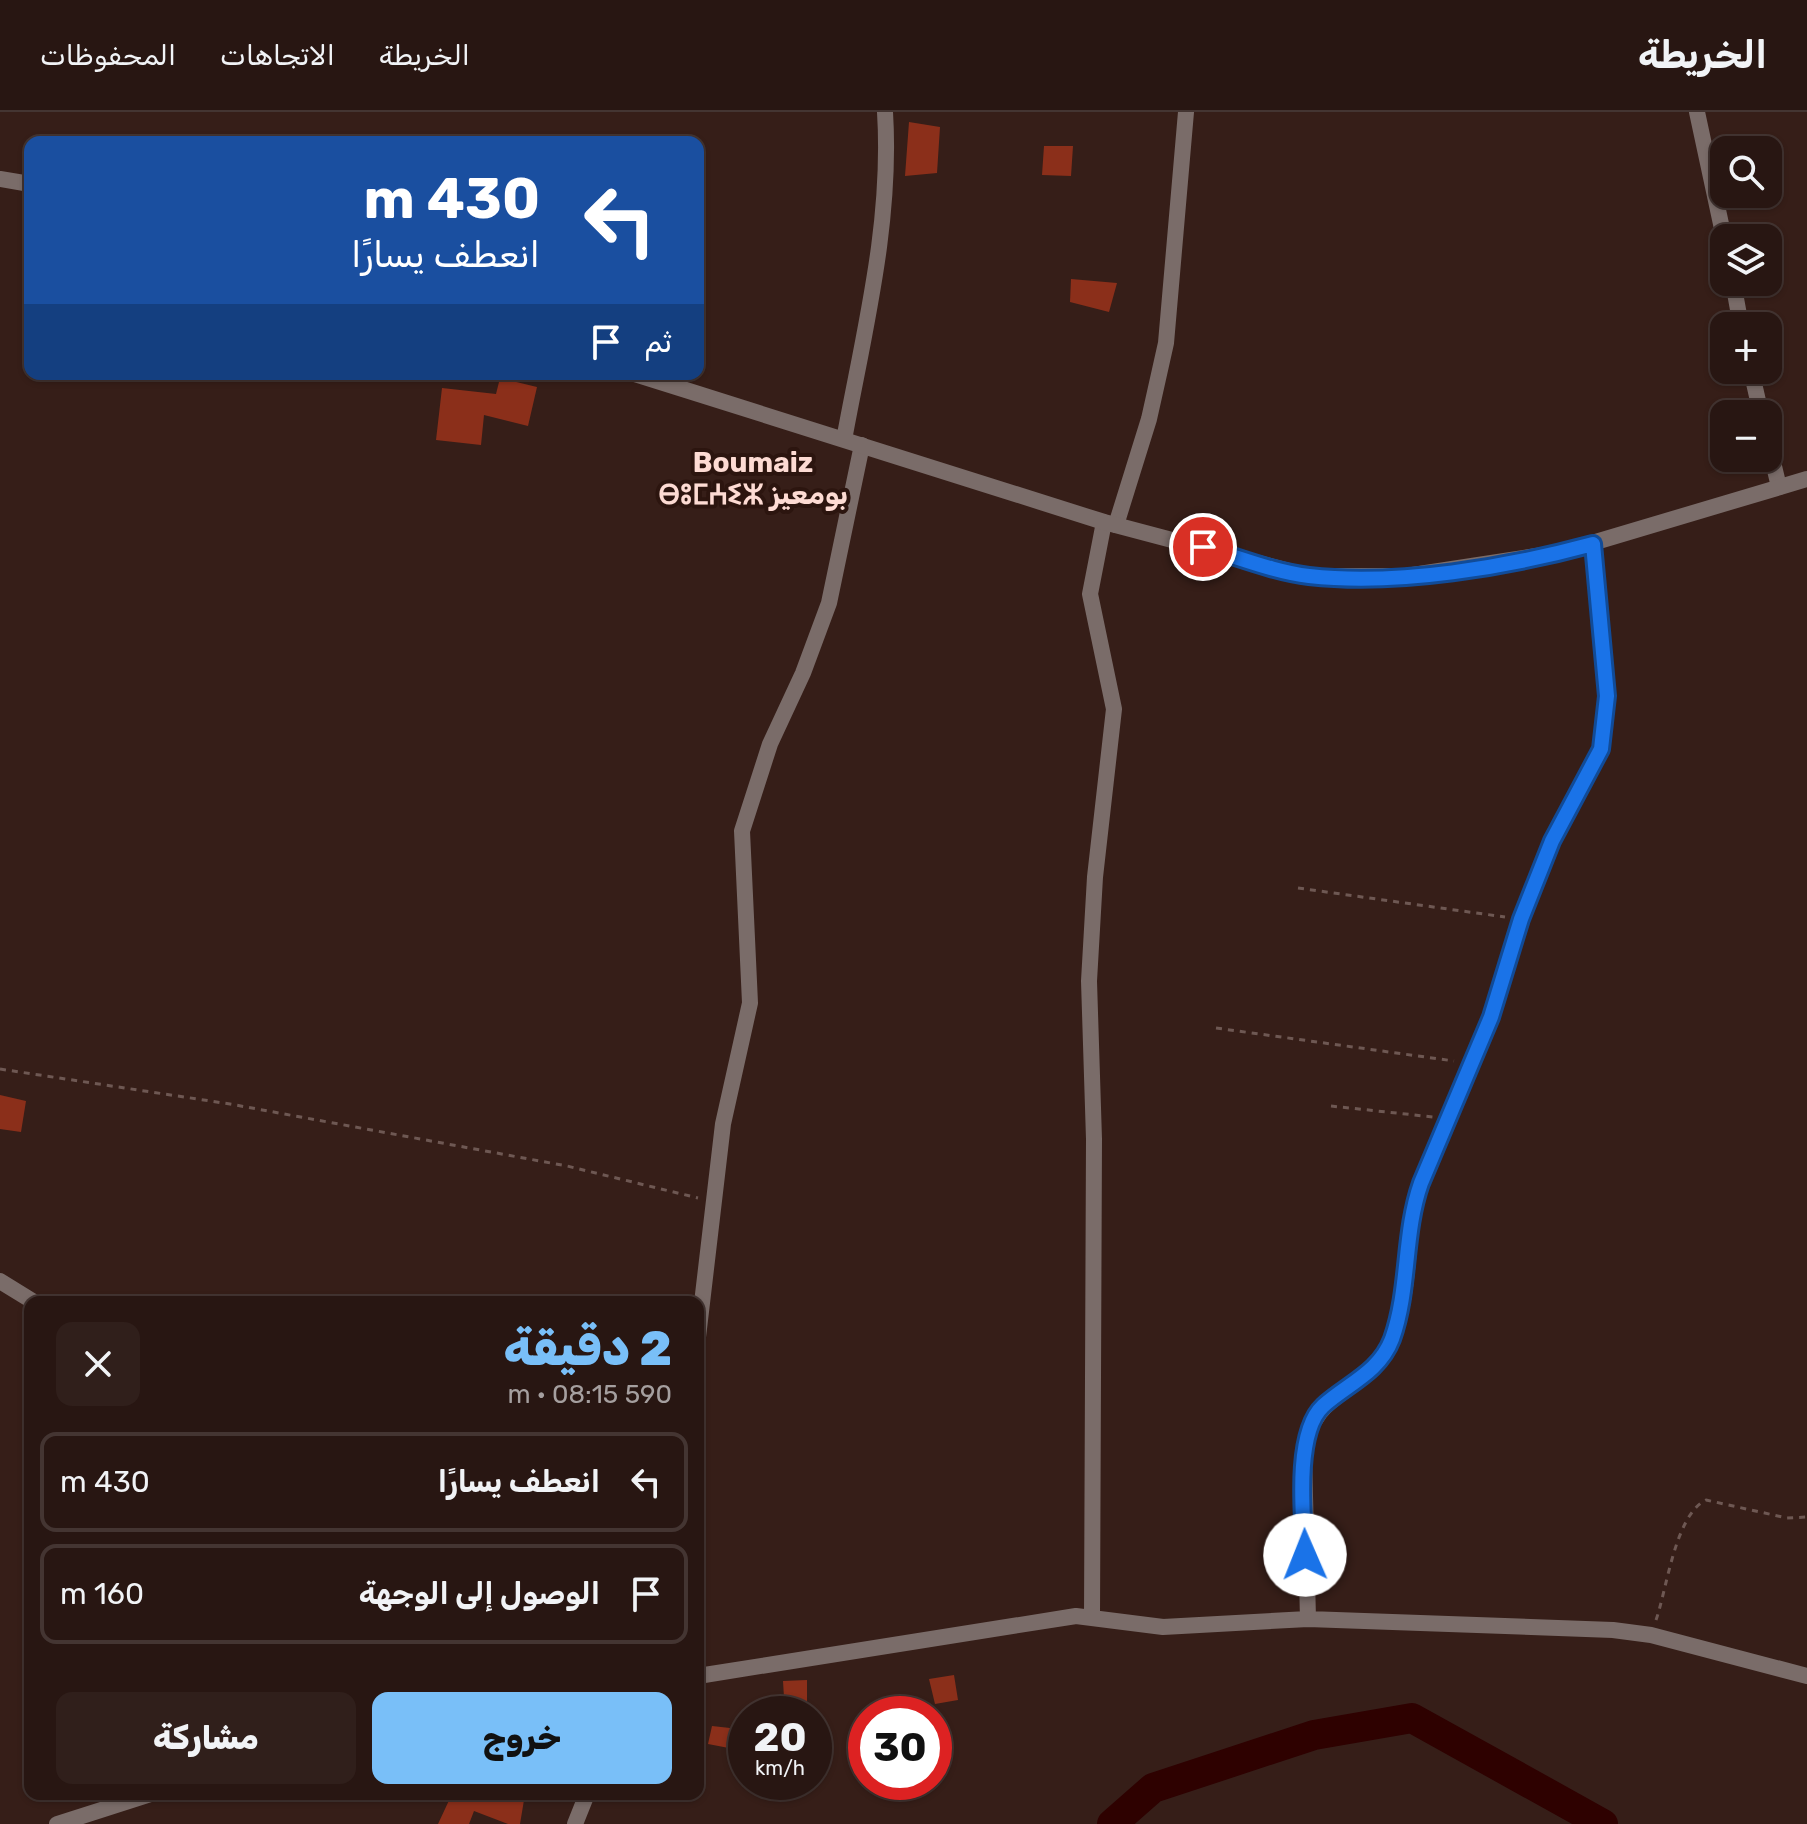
<!DOCTYPE html>
<html lang="ar">
<meta charset="utf-8">
<style>
:root{--surface:#281612;--page:#301f1b;--text:#f1f3f6;--muted:#a59f9f;--line:#443532;--accent:#79bff8}
body{margin:0;font-family:Rubik,"Noto Sans Arabic","Noto Sans Tifinagh",sans-serif;background:var(--page);color:var(--text);direction:rtl;height:100vh;display:flex;flex-direction:column;font-size:30px;white-space:nowrap}
*{box-sizing:border-box;margin:0}
p{font-size:26px;color:var(--muted)}
.icon{flex:none;width:44px;height:44px;fill:none;stroke:currentColor;stroke-width:2;stroke-linecap:round;stroke-linejoin:round}
.map{position:relative;flex:1;overflow:hidden;direction:ltr}
.drawer{position:absolute;left:24px;top:1184px;width:680px;height:504px;display:flex;flex-direction:column;background:var(--surface);border-radius:16px;box-shadow:0 2px 6px #0004,0 0 0 2px var(--line);direction:rtl}
.drawer>*{flex:none}
.banner{position:absolute;left:24px;top:24px;width:680px;height:244px;border-radius:16px;box-shadow:0 2px 6px #0004,0 0 0 2px var(--line);direction:rtl;background:#1a4fa0;color:#fff;overflow:hidden}
.fabs{position:absolute;left:1710px;top:24px;display:grid;gap:16px}
.fabs a{display:grid;place-items:center;width:72px;height:72px;border-radius:16px;background:var(--surface);box-shadow:0 2px 6px #0004,0 0 0 2px var(--line);font-size:40px}
.speed{position:absolute;left:728px;top:1584px;display:flex;gap:16px;font-size:40px;font-weight:700;text-align:center}
.speed>*{display:grid;place-content:center;width:104px;height:104px;border-radius:50%;background:var(--surface);box-shadow:0 2px 6px #0004,0 0 0 2px var(--line);line-height:1}
.speed small{font-size:20px;font-weight:400}
.speed .limit{border:12px solid #d22;background:#fff;color:#111}
.pin{position:absolute;display:grid;place-items:center;width:68px;height:68px;color:#fff;margin:-34px;border:4px solid #fff;border-radius:50%;box-shadow:0 2px 8px #0007}
.me{position:absolute;width:88px;margin:-44px;rotate:359deg;stroke-linejoin:round;filter:drop-shadow(0 0 6px #0008)}
.turn{display:flex;align-items:center;gap:28px;height:168px;padding:0 32px;font-size:36px}
.turn .icon{width:104px;height:104px;stroke-width:2.5}
.turn b{display:block;font-size:56px;line-height:68px}
.then{display:flex;align-items:center;height:76px;padding:0 32px;background:#0003;gap:16px;font-size:30px}
.round{display:grid;place-items:center;flex:none;width:84px;height:84px;border-radius:16px;background:var(--page)}
.overview{display:flex;align-items:center;justify-content:space-between;height:136px;padding:0 32px}
h1{font-size:48px;font-weight:800;line-height:60px;color:var(--accent)}
.button{display:flex;gap:16px;margin-top:auto;padding:16px 32px}
.button a{flex:1;height:92px;border-radius:16px;background:var(--accent);color:#111;font-size:32px;font-weight:800;line-height:92px;text-align:center}
.button a+a{background:var(--page);color:var(--text)}
ul{padding:0;list-style:none}
li{display:flex;align-items:center;gap:24px;height:100px;margin:0 16px 12px;padding:0 16px;border:4px solid var(--line);border-radius:16px}
li div{flex:1}
li b{display:block;font-size:30px}
li em{font-style:normal}
header{display:flex;align-items:center;gap:48px;box-sizing:border-box;height:112px;padding:0 40px;background:var(--surface);border-bottom:2px solid var(--line)}
header strong{font-size:38px}
nav{display:flex;gap:44px;margin-inline-start:auto;font-size:28px}
.map>svg:first-child{display:block}
</style>
<header>
<strong>الخريطة</strong>
<nav><a>الخريطة</a><a>الاتجاهات</a><a>المحفوظات</a></nav>
</header>
<div class="map">
<svg width="1807" height="1712" viewBox="0 0 1807 1712">
<rect width="100%" height="100%" fill="#361e18"/>
<g fill="none" stroke-linecap="round" stroke-linejoin="round">
<path stroke="#2e0100" stroke-width="30" d="M 1112,1712 L 1153,1676 L 1314,1623 L 1412,1606 L 1603,1712"/>
</g>
<path fill="#8b2f1a" d="M 909,10 L 940,15 L 937,61 L 905,64 Z
M 1044,34 L 1073,34 L 1071,64 L 1042,63 Z
M 1071,167 L 1117,171 L 1109,200 L 1070,190 Z
M 500,266 L 537,275 L 528,314 L 484,303 L 481,333 L 436,328 L 442,276 L 496,282 Z
M 0,983 L 26,989 L 21,1020 L 0,1017 Z
M 954,1563 L 958,1588 L 935,1592 L 929,1567 Z
M 807,1568 L 807,1602 L 785,1602 L 783,1569 Z
M 712,1614 L 739,1617 L 734,1637 L 708,1632 Z
M 452,1682 L 525,1682 L 520,1712 L 508,1712 L 474,1699 L 469,1712 L 438,1712 Z"/>
<g fill="none" stroke-linecap="round" stroke-linejoin="round">
<path stroke="#6e5853" stroke-width="3" stroke-dasharray="6 6" stroke-linecap="butt" d="M 1298,776 L 1505,805
M 1216,916 L 1454,949
M 0,957 L 230,992 L 567,1054 L 698,1086
M 1331,994 L 1433,1005
M 1656,1508 C 1667,1477 1675,1403 1706,1388 L 1787,1406 L 1807,1405"/>
<path stroke="#7a6c69" stroke-width="16" d="M 1697,0 L 1724,126
M 1733,170 L 1741,214
M 1751,258 L 1761,302
M 1768,329 L 1779,375
M 1116,413 L 1149,307 L 1166,231 L 1186,0
M 0,1169 L 34,1190
M 698,1225 L 723,1012 L 750,891 L 742,719 L 770,632 L 803,561 L 829,491 L 862,333
M 1092,1505 L 1094,1027 L 1089,869 L 1095,765 L 1114,597 L 1090,482 L 1104,410
M 1308,1507 L 1304,1343 C 1312,1276 1361,1286 1388,1235 C 1414,1185 1403,1123 1421,1071 L 1491,905 L 1521,807 L 1552,729 L 1601,637 L 1607,584 L 1593,432
M 698,1564 L 1076,1504 L 1163,1515 L 1308,1507 L 1613,1518 L 1651,1523 L 1807,1564
M 57,1712 L 151,1682
M 575,1712 L 587,1682"/>
<path stroke="#7a6c69" stroke-width="16" d="M 0,67 L 30,72
M 635,262 L 1104,410 L 1308,464 L 1406,464 L 1562,440 L 1807,367
M 844,328 C 864,219 892,112 885,0"/>
</g>
<g fill="none" stroke-linecap="round" stroke-linejoin="round">
<g stroke="#114b97" stroke-width="20">
<path id="route" d="M 1203,435 C 1238,445 1274,460 1309,464 C 1398,474 1508,455 1593,432 L 1607,584 L 1601,637 L 1552,729 L 1521,807 L 1491,905 L 1421,1071 C 1403,1122 1410,1176 1392,1227 C 1379,1261 1347,1272 1323,1294 C 1294,1321 1303,1405 1305,1443"/>
</g>
<use href="#route" stroke="#1a73e8" stroke-width="14"/>
</g>
<g text-anchor="middle" stroke-width="8" stroke-linejoin="round" paint-order="stroke">
<g font-size="28" font-weight="bold" fill="#fddbd3" stroke="#2c150f">
<text x="753" y="360">Boumaiz<tspan x="753" dy="32">ⴱⵓⵎⵄⵉⵣ بومعيز</tspan></text>
</g>
</g>
</svg>
<div class="fabs">
<a><svg class="icon" aria-label="search" viewBox="0 0 24 24"><circle cx="10" cy="10" r="6"/><path d="M15 15l6 6"/></svg></a>
<a><svg class="icon" aria-label="layers" viewBox="0 0 24 24"><path d="M12 4l9 5-9 5-9-5zM3 14l9 5 9-5"/></svg></a>
<a>+</a>
<a>−</a>
</div>
<div class="speed"><div>20<small>km/h</small></div><div class="limit">30</div></div>
<div class="pin" style="left:1203px;top:435px;background:#d93025"><svg class="icon" aria-label="arrive" viewBox="0 0 24 24"><path d="M6 21V4h12l-3 4 3 4H6"/></svg></div>
<svg class="me" style="left:1305px;top:1443px" viewBox="-20 -20 40 40"><circle r="19" fill="#fff"/><path d="M0-13L10 11 0 6-10 11z" fill="#1a73e8"/></svg>
<div class="banner">
<div class="turn"><svg class="icon" aria-label="left" viewBox="0 0 24 24"><path d="M17 20v-9H6M10 6l-5 5 5 5"/></svg><div><b>430 m</b>انعطف يسارًا</div></div>
<div class="then">ثم<svg class="icon" aria-label="arrive" viewBox="0 0 24 24"><path d="M6 21V4h12l-3 4 3 4H6"/></svg></div>
</div>
<section class="drawer">
<div class="overview"><div><h1>2 دقيقة</h1><p>590 m · 08:15</p></div><a class="round"><svg class="icon" aria-label="close" viewBox="0 0 24 24"><path d="M6 6l12 12M18 6L6 18"/></svg></a></div>
<ul>
<li><svg class="icon" aria-label="left" viewBox="0 0 24 24"><path d="M17 20v-9H6M10 6l-5 5 5 5"/></svg><div><b>انعطف يسارًا</b></div><em>430 m</em></li>
<li><svg class="icon" aria-label="arrive" viewBox="0 0 24 24"><path d="M6 21V4h12l-3 4 3 4H6"/></svg><div><b>الوصول إلى الوجهة</b></div><em>160 m</em></li>
</ul>
<div class="button"><a>خروج</a><a>مشاركة</a></div>
</section>
</div>
